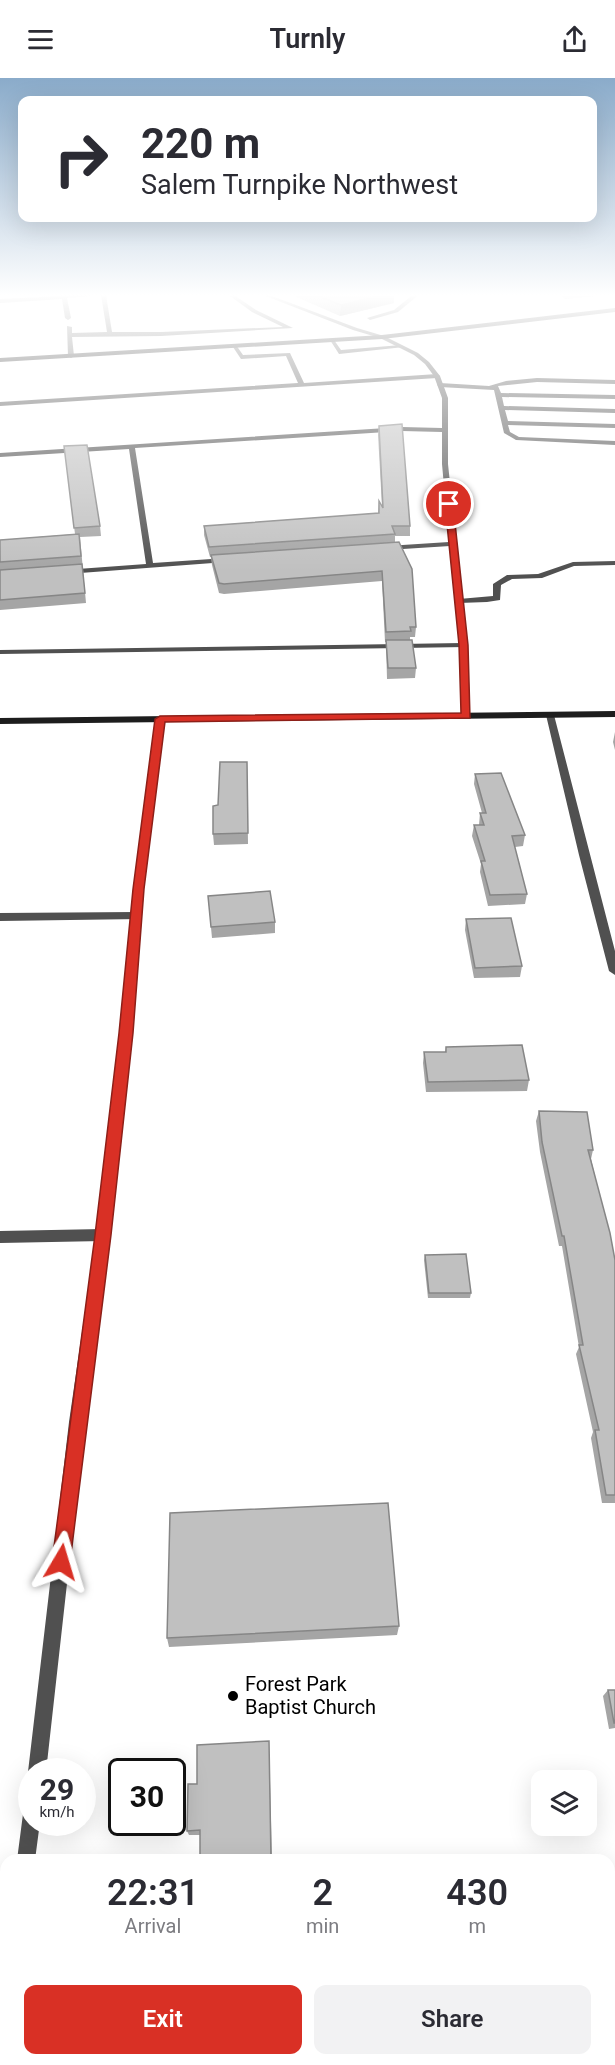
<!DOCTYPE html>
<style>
:root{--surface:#fff;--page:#f2f2f3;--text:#2b2b33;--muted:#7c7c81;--accent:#d93025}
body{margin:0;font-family:Roboto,sans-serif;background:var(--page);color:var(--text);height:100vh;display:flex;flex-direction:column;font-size:22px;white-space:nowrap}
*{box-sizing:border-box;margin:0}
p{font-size:20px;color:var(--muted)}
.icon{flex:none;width:33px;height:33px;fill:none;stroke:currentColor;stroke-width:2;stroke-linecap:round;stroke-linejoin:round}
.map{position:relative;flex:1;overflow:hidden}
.drawer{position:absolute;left:0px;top:1776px;width:615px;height:212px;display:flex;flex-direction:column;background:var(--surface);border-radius:18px 18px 0 0;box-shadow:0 6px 24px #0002}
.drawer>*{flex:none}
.banner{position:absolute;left:18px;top:18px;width:579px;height:126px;border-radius:12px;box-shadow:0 6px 24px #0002;background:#fff;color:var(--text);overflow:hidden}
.controls{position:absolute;left:531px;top:1692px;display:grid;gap:12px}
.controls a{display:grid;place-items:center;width:66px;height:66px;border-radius:12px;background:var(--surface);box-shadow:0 6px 24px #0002;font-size:30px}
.speed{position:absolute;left:18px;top:1680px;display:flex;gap:12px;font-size:30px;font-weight:700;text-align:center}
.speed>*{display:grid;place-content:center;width:78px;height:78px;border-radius:50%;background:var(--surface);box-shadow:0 6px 24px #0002;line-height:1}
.speed small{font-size:15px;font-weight:400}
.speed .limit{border:3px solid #111;border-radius:9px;background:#fff;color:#111}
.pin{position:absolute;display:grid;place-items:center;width:51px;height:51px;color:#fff;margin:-26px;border:3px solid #fff;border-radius:50%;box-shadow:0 2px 6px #0007}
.me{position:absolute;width:66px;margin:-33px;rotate:7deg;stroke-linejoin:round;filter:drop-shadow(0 0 4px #0008)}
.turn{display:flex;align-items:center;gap:21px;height:126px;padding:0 24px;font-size:27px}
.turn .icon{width:78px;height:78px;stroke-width:2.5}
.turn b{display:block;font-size:42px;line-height:51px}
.eta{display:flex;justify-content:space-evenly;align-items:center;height:102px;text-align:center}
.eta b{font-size:36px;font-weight:600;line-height:42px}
.button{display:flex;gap:12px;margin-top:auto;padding:12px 24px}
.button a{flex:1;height:69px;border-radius:12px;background:var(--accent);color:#fff;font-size:24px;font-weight:600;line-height:69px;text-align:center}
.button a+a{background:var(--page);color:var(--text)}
header{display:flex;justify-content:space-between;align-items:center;height:78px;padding:0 24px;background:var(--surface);font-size:27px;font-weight:600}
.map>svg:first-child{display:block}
</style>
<header><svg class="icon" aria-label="menu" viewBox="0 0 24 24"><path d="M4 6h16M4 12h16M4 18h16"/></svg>Turnly<svg class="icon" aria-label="share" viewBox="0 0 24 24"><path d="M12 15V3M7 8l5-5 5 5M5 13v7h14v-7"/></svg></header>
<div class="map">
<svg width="615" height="1987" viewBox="0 0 615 1987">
<rect width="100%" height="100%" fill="#fff"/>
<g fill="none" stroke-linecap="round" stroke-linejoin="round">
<path fill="#505050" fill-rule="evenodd" d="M 61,215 L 65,215 L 66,217 L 120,215 L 118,217 L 106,217 L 112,254 L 161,254 L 283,249 L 252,234 L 226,215 L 231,215 L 256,232 L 293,250 L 161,258 L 72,259 L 74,278 L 71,280 L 68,278 L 67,248 L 72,249 L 72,255 L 107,254 L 101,217 L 67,220 L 71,240 L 68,242 L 65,240 L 62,221 L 0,225 L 0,221 L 61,218 Z
M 415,215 L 421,215 L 398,234 L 370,242 L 367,240 L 394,232 Z
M 330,262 L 334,262 L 341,272 L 401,267 L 404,269 L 339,276 Z
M 236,267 L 243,277 L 290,275 L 304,305 L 437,296 L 440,298 L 437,300 L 0,328 L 0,324 L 298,305 L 286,278 L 241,281 L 233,269 Z
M 537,300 L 615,302 L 615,306 L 537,304 L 498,308 L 501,315 L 615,317 L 615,321 L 502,319 L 504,328 L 615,331 L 615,335 L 505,332 L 508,343 L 615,346 L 615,350 L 508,347 L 510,354 L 519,359 L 615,363 L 615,367 L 516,362 L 504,355 L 494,312 L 440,309 L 437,307 L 440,305 L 489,308 L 506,303 Z
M 615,483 L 615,487 L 574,488 L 542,500 L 512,501 L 501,507 L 500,522 L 487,524 L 459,525 L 455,523 L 459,521 L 493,518 L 493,506 L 507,497 L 538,496 L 573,484 Z
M 463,565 L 467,567 L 466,569 L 0,576 L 0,572 Z
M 136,834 L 141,838 L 140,841 L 0,843 L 0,835 Z
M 103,1151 L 108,1153 L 110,1157 L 108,1161 L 103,1163 L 0,1165 L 0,1153 Z"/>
<path fill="#505050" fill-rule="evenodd" d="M 258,215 L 264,215 L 357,250 L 384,258 L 418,275 L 429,284 L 440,298 L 448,320 L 448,386 L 467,567 L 470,639 L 467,640 L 463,637 L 459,567 L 450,468 L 387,472 L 383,470 L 387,468 L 449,464 L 442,386 L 442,354 L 402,353 L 135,370 L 153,485 L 226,480 L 230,482 L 226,484 L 67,496 L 63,494 L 64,492 L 146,486 L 129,371 L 0,379 L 0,375 L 402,349 L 442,350 L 442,320 L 434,298 L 425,286 L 414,277 L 380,260 L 353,252 Z
M 550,634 L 554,637 L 615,873 L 615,897 L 609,893 L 579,777 L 546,637 Z
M 160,638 L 164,641 L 143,811 L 132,955 L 110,1157 L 85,1344 L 46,1694 L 32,1694 L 32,1701 L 28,1694 L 69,1344 L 96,1157 L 120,955 L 133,811 L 156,641 Z
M 32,1727 L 32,1744 L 40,1744 L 35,1782 L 17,1782 L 23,1736 L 25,1729 Z
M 6,1944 L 6,1982 L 13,1982 L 12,1987 L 0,1987 L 0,1946 Z"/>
<path fill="#1d1d1d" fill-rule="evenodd" d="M 615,230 L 615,234 L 382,261 L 0,284 L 0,280 L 382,257 Z
M 615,633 L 615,639 L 0,646 L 0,640 Z"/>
</g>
<path fill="#a5a5a5" d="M 292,215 L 394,215 L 394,225 L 340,238 L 292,217 Z
M 557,215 L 615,215 L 615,216 L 565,221 Z
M 379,348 L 410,448 L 410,458 L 395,458 L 395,464 L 416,549 L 415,559 L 410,559 L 410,562 L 416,590 L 415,600 L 387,601 L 386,564 L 385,564 L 382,503 L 224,516 L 219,515 L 212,487 L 211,479 L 210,479 L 204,457 L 204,448 L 378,435 L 379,423 L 382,428 L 378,357 Z
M 64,368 L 100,448 L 101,458 L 80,459 L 86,525 L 0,532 L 0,462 L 75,456 Z
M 615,654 L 615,672 L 613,664 Z
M 247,684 L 248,766 L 214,767 L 213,756 L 218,727 Z
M 475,696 L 525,757 L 523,768 L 515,769 L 527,816 L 525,826 L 488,828 L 480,794 L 481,786 L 472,758 L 474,747 L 479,747 L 480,735 L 482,735 L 474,706 Z
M 208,818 L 275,844 L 275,855 L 212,860 Z
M 466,841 L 522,888 L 520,899 L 474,900 L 465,852 Z
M 446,969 L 529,1002 L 527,1013 L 426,1014 L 423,985 L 424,974 L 445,974 Z
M 539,1033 L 593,1072 L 591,1081 L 615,1182 L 615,1425 L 602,1425 L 591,1360 L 593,1354 L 576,1276 L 579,1269 L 562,1168 L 559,1168 L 540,1074 L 536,1043 Z
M 425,1177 L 471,1215 L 470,1220 L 428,1220 L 424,1182 Z
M 399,1548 L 397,1557 L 169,1569 L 167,1560 Z
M 608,1612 L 615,1612 L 615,1650 L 609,1651 L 603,1618 Z
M 269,1663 L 272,1782 L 200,1782 L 200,1757 L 189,1757 L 187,1753 L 197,1706 Z"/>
<path fill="#868686" d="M 390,215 L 394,215 L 394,225 L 340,238 L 341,227 Z
M 566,215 L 615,215 L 615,216 L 565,221 Z"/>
<path fill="#c0c0c0" stroke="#868686" stroke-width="1.5" d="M 311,215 L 390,215 L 341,227 Z
M 402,346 L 410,448 L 392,448 L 395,456 L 209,469 L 204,448 L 379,435 L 379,423 L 383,430 L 379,348 Z
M 87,367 L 100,448 L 74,450 L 64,368 Z
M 79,456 L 81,478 L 0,484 L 0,462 Z
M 399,464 L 412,491 L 416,549 L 410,549 L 411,553 L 386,554 L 382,493 L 224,506 L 219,505 L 211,477 Z
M 82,486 L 85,515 L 0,522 L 0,492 Z
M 386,562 L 412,562 L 416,590 L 388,590 Z
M 220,684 L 247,684 L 248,755 L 213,756 L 213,728 L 218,727 Z
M 501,695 L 525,757 L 512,758 L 527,816 L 490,817 L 481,783 L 485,783 L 474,747 L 484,747 L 480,735 L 486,735 L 475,696 Z
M 270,813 L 275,844 L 211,849 L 208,818 Z
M 511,840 L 522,888 L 475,890 L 466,841 Z
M 522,967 L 529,1002 L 428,1004 L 424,974 L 446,974 L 446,969 Z
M 539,1033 L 587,1034 L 593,1072 L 588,1072 L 610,1155 L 615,1182 L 615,1417 L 606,1417 L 595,1352 L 599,1352 L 579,1267 L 583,1267 L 564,1158 L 562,1158 L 542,1064 Z
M 466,1176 L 471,1215 L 429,1215 L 425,1177 Z
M 388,1425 L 399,1548 L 167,1560 L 170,1435 Z
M 608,1612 L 615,1612 L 615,1645 L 614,1645 Z
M 269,1663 L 271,1782 L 200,1782 L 200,1752 L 187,1753 L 188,1706 L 197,1706 L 197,1667 Z"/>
<linearGradient id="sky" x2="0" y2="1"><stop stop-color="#8aabca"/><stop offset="0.44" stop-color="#fff"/><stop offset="1" stop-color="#fff" stop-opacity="0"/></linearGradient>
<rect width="615" height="493" fill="url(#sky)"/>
<path fill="#d93025" stroke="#8d1f18" stroke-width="1.5" d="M 449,423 L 453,426 L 468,567 L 470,640 L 165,644 L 144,811 L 133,955 L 111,1157 L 70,1484 L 68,1490 L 61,1493 L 54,1490 L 52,1484 L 95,1157 L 119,955 L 133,811 L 155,641 L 160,638 L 461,635 L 459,567 L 445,426 Z"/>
<circle fill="#000" stroke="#fff" stroke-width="2" cx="233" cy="1618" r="6"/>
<g text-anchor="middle" stroke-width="4.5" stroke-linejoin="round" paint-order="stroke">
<g font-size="20" fill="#000" stroke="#fff" text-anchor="start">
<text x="245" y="1613">Forest Park<tspan x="245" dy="23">Baptist Church</tspan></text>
</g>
</g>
</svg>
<div class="controls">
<a><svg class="icon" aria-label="layers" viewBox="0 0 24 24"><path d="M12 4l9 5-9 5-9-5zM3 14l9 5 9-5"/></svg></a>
</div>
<div class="speed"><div>29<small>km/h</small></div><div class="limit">30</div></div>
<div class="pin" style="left:449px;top:426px;background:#d93025"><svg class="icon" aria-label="arrive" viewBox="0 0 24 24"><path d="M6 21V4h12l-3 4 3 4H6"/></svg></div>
<svg class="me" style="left:61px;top:1484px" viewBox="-20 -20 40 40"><path d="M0-17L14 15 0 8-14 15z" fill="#d93025" stroke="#fff" stroke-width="4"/></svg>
<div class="banner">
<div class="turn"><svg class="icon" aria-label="right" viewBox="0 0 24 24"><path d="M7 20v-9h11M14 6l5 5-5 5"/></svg><div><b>220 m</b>Salem Turnpike Northwest</div></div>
</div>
<section class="drawer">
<div class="eta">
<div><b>22:31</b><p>Arrival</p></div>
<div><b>2</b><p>min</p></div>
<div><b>430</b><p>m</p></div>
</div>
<div class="button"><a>Exit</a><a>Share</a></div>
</section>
</div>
